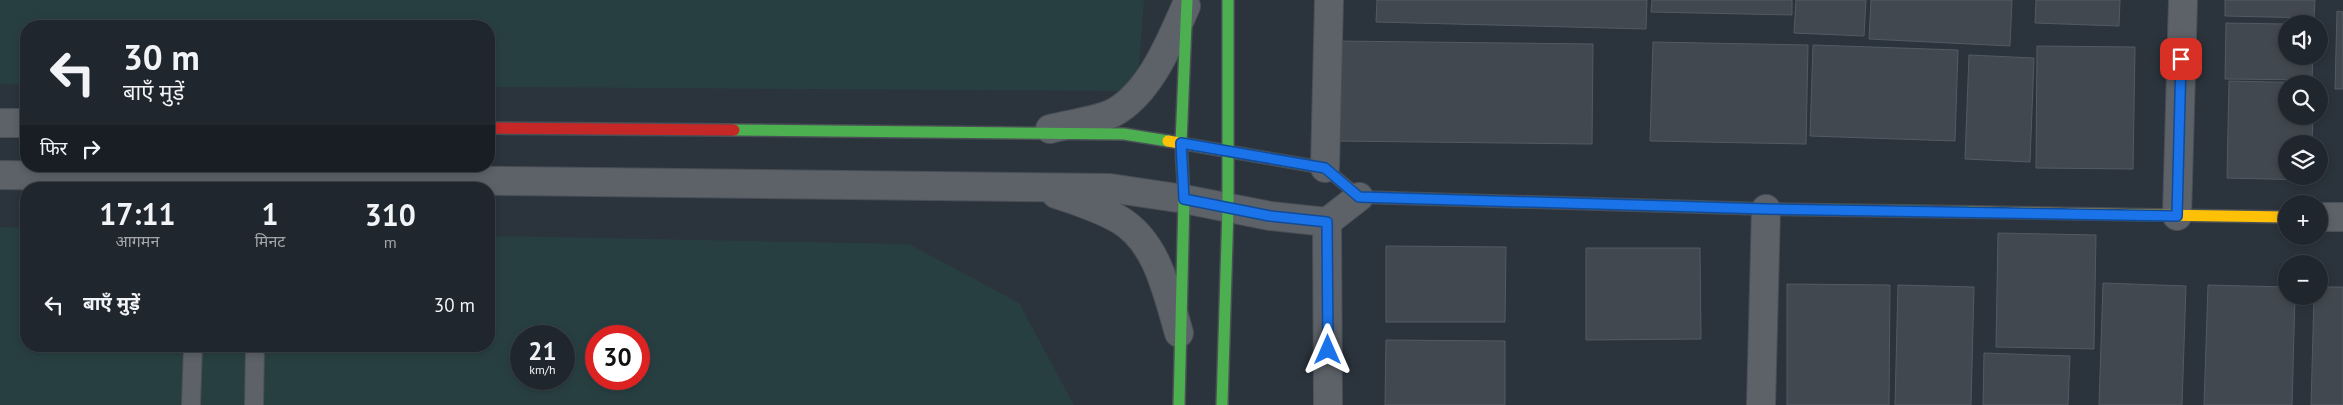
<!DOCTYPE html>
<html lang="hi">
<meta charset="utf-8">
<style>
:root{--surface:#20262d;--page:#2d3239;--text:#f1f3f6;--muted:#a2a5aa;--line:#3d4349}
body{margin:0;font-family:"PT Sans","Noto Sans Devanagari",sans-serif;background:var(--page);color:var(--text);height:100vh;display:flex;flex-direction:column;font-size:19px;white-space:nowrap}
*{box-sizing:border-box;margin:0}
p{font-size:16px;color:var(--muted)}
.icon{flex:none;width:28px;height:28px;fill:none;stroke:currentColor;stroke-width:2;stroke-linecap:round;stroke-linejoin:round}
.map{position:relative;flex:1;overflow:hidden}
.side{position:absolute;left:20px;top:182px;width:475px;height:170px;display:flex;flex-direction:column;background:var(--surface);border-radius:20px;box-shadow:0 2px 8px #0003,0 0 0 1px var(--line)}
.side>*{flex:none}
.guide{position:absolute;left:20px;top:20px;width:475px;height:152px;border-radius:20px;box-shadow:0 2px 8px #0003,0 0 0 1px var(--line);background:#20262d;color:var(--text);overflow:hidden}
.tools{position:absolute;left:2278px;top:15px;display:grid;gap:10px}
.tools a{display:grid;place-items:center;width:50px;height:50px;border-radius:50%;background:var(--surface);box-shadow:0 2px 8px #0003,0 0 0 1px var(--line);font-size:25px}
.speed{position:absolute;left:510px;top:325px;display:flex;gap:10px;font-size:25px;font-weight:700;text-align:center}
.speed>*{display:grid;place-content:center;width:65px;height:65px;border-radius:50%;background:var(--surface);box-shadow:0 2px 8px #0003,0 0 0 1px var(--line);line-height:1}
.speed small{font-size:12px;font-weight:400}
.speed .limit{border:8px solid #d22;background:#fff;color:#111}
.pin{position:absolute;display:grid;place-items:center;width:42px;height:42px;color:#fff;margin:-21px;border-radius:10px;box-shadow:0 2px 8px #0006}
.me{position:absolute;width:55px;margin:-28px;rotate:0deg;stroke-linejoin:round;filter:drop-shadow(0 0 4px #0008)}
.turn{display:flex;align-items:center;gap:18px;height:105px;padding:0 20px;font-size:22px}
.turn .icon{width:65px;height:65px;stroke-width:2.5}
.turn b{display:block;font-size:35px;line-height:42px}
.then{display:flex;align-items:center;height:48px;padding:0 20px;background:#0003;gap:10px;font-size:19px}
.eta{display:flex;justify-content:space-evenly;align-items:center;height:85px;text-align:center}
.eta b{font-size:30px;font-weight:800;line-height:35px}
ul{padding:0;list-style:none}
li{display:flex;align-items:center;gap:15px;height:75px;padding:0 20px}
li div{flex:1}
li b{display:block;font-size:19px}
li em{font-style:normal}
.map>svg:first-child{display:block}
</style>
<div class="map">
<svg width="2343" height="405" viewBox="0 0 2343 405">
<rect width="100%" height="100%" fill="#2b333c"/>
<path fill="#283f42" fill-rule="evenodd" d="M 0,0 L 1144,0 L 1137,91 L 489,87 L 489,26 L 26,26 L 26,84 L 0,84 Z
M 0,227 L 26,228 L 26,346 L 489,346 L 489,236 L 909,244 L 1019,303 L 1074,405 L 0,405 ZM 521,336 L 564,336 L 564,379 L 521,379 ZM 596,336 L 639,336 L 639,379 L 596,379 Z"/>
<path fill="#41484f" stroke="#545a63" d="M 1377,0 L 1647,0 L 1646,29 L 1376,22 Z
M 1652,0 L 1792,0 L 1792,15 L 1651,12 Z
M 1796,0 L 1866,0 L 1864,36 L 1794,33 Z
M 1871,0 L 2012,0 L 2010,46 L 1869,39 Z
M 2036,0 L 2120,0 L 2119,26 L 2035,23 Z
M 2225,0 L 2315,0 L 2314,18 L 2225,16 Z
M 2337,11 L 2343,12 L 2343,89 L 2335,89 Z
M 2226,23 L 2286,24 L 2286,56 L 2313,56 L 2312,80 L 2225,79 Z
M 1336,41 L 1593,44 L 1592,144 L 1335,141 Z
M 1653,42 L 1808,45 L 1806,144 L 1650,141 Z
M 1813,45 L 1958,50 L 1955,141 L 1810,136 Z
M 2037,46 L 2135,47 L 2133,169 L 2036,168 Z
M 1969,55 L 2034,58 L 2030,162 L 1965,159 Z
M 2229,81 L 2314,83 L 2286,84 L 2286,116 L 2313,116 L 2312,144 L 2286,144 L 2286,176 L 2312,176 L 2311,180 L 2227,178 Z
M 1998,233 L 2096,235 L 2094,349 L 1996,347 Z
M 1386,246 L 1506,247 L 1505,322 L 1386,322 Z
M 1586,248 L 1700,248 L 1701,339 L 1586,340 Z
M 2103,283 L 2186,286 L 2182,405 L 2099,405 Z
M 1787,284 L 1890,285 L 1889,405 L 1787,405 Z
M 1898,285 L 1974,287 L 1971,405 L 1895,405 Z
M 2208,285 L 2286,287 L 2286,296 L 2295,296 L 2292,405 L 2204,405 Z
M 2319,287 L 2343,287 L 2343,405 L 2311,405 L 2314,296 L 2319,296 Z
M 1386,340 L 1505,341 L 1505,405 L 1385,405 Z
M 1984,353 L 2070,356 L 2068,405 L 1983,405 Z"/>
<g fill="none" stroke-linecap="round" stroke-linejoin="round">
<g stroke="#4a4f56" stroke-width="20">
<path id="lane" d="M 191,405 L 193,346
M 254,405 L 255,346"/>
</g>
<g stroke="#4a4f56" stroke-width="30">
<path id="street" d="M 0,123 L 26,123
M 1050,129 C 1068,124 1097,121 1113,113 C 1150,93 1170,42 1186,6
M 1325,168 L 1329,0
M 0,175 L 1110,188 L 1184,199 L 1270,216 L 1327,222 L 1359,197
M 1056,194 C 1077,201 1100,208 1120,220 C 1158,243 1167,293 1179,333
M 2177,216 L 2183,0
M 2319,217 L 2343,217
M 1327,222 L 1328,405
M 1761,405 L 1766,209"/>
</g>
<g stroke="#4a4f56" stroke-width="14">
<path id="fast" d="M 734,130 L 1124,134 L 1168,141
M 1350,189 L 1359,197 L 1766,209 L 1970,212
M 1179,405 L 1184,199 L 1181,143 L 1187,0
M 1222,405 L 1228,208 L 1228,0"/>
</g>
<g stroke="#4a4f56" stroke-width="14">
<path id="slow" d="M 1168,141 L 1325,168 L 1350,189
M 1970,212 L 2286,217"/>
</g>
<g stroke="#4a4f56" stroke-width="14">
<path id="jam" d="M 489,128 L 734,130"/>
</g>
<use href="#lane" stroke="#5d6269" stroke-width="18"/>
<use href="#street" stroke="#5d6269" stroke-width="28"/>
<use href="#fast" stroke="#4caf50" stroke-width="11"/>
<use href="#slow" stroke="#ffc107" stroke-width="11"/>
<use href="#jam" stroke="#c62828" stroke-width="11"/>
</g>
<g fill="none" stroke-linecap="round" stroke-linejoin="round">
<g stroke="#114b97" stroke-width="12">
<path id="route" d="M 1328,350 L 1327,222 L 1270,216 L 1184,199 L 1181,143 L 1325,168 L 1359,197 L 1766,209 L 2177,216 L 2181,59"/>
</g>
<use href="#route" stroke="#1a73e8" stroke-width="9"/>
</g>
</svg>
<div class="tools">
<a><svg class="icon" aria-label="sound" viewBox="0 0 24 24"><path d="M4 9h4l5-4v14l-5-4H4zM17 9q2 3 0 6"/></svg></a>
<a><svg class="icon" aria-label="search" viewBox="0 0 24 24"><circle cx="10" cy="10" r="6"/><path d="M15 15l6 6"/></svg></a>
<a><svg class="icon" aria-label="layers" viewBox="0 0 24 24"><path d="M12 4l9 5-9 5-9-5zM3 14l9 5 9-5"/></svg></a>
<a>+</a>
<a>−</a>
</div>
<div class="speed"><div>21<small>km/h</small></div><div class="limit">30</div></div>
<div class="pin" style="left:2181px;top:59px;background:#d93025"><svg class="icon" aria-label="arrive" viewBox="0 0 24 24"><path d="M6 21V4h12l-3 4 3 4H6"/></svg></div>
<svg class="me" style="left:1328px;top:350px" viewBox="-20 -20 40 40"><path d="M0-17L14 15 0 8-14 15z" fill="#1a73e8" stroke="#fff" stroke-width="4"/></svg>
<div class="guide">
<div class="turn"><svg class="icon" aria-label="left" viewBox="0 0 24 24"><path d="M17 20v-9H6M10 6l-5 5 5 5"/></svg><div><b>30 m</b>बाएँ मुड़ें</div></div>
<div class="then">फिर<svg class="icon" aria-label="right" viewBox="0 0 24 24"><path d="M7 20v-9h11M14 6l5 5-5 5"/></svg></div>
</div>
<section class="side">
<div class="eta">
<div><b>17:11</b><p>आगमन</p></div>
<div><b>1</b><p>मिनट</p></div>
<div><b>310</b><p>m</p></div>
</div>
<ul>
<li><svg class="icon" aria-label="left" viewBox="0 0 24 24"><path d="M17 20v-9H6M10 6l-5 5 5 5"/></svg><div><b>बाएँ मुड़ें</b></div><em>30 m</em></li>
</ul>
</section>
</div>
